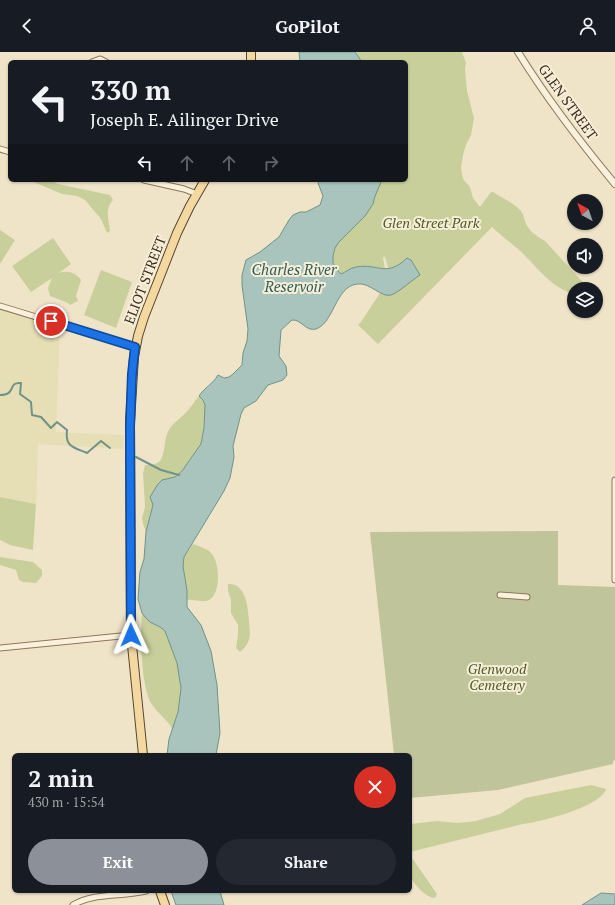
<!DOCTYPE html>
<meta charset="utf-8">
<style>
:root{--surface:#171b24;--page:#242831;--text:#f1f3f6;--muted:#9ea1a6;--accent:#8c9099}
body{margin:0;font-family:"PT Serif",serif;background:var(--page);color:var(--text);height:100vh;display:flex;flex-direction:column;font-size:15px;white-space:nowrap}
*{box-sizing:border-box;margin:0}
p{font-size:13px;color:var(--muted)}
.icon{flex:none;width:22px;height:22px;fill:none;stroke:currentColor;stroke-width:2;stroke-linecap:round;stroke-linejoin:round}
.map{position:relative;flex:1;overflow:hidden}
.panel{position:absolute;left:12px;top:701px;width:400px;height:140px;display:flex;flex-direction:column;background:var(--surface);border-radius:6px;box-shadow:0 1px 3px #0004}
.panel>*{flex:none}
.hud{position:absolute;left:8px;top:8px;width:400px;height:122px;border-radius:6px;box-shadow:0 1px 3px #0004;background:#171b24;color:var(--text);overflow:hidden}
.needle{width:26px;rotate:320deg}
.controls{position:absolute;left:567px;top:142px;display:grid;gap:8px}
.controls a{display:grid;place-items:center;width:36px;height:36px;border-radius:50%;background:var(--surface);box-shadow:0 1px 3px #0004;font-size:20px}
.pin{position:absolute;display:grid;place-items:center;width:34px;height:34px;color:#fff;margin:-17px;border:2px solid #fff;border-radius:50%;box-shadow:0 1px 4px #0007}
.me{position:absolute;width:44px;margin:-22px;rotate:359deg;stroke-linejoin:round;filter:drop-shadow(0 0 3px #0008)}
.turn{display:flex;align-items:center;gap:14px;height:84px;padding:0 16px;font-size:18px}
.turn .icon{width:52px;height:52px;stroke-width:2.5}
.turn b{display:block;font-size:28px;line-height:34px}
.lanes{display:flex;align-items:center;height:38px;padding:0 16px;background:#0003;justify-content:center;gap:20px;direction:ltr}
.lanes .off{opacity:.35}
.round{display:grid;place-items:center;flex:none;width:42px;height:42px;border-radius:21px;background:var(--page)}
.headline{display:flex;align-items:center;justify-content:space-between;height:68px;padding:0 16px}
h1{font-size:24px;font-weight:800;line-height:30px}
.button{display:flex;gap:8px;margin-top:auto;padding:8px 16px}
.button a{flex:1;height:46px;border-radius:24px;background:var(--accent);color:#fff;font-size:16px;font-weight:800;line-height:46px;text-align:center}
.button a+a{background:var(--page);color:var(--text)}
header{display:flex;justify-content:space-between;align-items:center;height:52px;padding:0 16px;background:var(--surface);font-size:18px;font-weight:800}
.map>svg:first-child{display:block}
</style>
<header><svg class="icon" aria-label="back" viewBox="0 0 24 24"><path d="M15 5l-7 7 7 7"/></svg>GoPilot<svg class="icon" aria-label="person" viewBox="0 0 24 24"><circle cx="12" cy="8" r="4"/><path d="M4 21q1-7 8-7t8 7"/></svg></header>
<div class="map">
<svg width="615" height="853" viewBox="0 0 615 853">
<rect width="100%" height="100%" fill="#f0e4c8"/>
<path fill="#e6deb5" d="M 0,258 L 60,276 L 56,380 L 124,383 L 123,397 L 38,392 L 36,452 L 0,445 Z"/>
<path fill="#c9cf9b" d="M 355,0 L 462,0 L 466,11 L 465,17 L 467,39 L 474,66 L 471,83 L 466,93 L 463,103 L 461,116 L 463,127 L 470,135 L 473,146 L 480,155 L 491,140 L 493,140 C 501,146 513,150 520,158 C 524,162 523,164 525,169 C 527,178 538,185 545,189 L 589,237 L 574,237 L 574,242 C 549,235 536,213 518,197 C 510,190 500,183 492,175 L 378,292 L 358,273 L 361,270 L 382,238 L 390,223 L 386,208 L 384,204 L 383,206 L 385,217 C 371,215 354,215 341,222 L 333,211 L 333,204 L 335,196 L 339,190 L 365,164 L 373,152 L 375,144 L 382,128 L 406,128 L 406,10 L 362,10 Z
M 29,128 L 50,128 L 58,132 L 110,143 L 113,148 C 104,158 109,167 110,179 L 107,181 L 101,167 L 85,148 L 77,144 L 62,142 Z
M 0,178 L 15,188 L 0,212 Z
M 53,186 L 71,212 L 59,221 C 67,218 76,220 81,228 L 76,244 L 78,249 L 70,253 L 68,251 L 50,244 L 48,236 L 52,226 L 31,240 L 12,214 Z
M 101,218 L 132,230 L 116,276 L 84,263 Z
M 199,344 L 203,348 L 205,353 L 204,376 L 201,392 L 182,419 L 175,425 L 169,427 L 150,445 L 153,453 L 146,480 L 143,472 L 142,466 L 145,455 L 143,421 L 145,413 C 150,413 156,413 160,409 C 165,402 164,390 167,382 C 171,371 182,366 189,357 C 193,353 195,348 199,344 Z
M 0,445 L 36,452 L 33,498 L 10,493 L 0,488 Z
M 193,492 C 199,494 208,497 212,502 C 220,512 221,542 209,548 C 202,551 194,547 187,548 L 183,514 L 184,505 Z
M 0,505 L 33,510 L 42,518 L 42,524 L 36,531 L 23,530 L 19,528 L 16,518 L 0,513 Z
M 228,532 C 246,531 248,555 249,569 C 249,575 251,581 249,588 C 247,593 244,597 240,600 L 236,596 L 238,583 L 238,573 L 231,561 L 231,548 L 228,539 Z
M 142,561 L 150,570 L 160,575 L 165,579 L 177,611 L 181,636 L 178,660 L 173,678 C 167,667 157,661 151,651 C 141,633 140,582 142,561 Z
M 591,733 L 606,737 C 601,755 540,770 523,772 L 410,800 L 410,772 L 437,769 L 458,771 L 476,769 L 500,762 L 525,746 Z
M 410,803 L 437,842 L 435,846 C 424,845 417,834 410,826 Z"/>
<path fill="#bfc49a" d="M 558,479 L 558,533 L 615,535 L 615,708 L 613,709 L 613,712 L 498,738 L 410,746 L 410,703 L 394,703 L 370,480 Z"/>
<path fill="#a9c4bc" stroke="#6f938a" d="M 299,0 L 355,0 L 362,10 L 300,10 Z
M 319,128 L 382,128 L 375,144 L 373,152 L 365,164 L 339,190 L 335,196 L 333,204 L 333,211 L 339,220 L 341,222 C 346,220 350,216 356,215 C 379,211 386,226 407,206 L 411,208 L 420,223 C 412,228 398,241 391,243 C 381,246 370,230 357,232 C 335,235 334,271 316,277 C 306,280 301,267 292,268 L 281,278 L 279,304 L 286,314 L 287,323 L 283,328 L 268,333 L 256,349 L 244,356 L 241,362 L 233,394 L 234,405 L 230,426 L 224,439 L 184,505 L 183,514 L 187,539 L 187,555 L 201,573 L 211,599 L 217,633 L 220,681 L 216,703 L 167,703 L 169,687 L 178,660 L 181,636 L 177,611 L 165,579 L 160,575 L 150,570 L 146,566 L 142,561 L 138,547 L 140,520 L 144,507 L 146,480 L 153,453 L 150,445 L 158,432 L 162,428 L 175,425 L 182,419 L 201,392 L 204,376 L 205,353 L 203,348 L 199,344 C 204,336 213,332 218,323 L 224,326 L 229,325 L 233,322 L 242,313 L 243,301 L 247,289 L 248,277 L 242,233 L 242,223 L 246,208 L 260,200 L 279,185 L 289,168 L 293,163 L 300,160 L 306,160 L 320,153 L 323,144 L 318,131 Z
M 171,839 L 220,839 L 224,853 L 176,853 Z
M 601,841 L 615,842 L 615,853 L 582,853 Z"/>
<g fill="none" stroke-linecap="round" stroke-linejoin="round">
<path stroke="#6f938a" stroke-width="2" d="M 0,343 C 17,343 7,330 21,331 L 20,342 L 31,350 L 32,363 L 41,365 L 51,376 L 57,370 L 67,378 C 65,395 73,395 87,401 L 101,389 L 110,396
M 136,405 L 161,418 L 179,423"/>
<g stroke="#8d765c" stroke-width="7">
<path id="minor" d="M 92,10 L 100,7 L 106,10
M 0,97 L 10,100
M 144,128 L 184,137 L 197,142
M 0,254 L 135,295
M 615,528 L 615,428
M 500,543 L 527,545
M 0,596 L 131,583
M 73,853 C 95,840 122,845 146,839"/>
</g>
<g stroke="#8d765c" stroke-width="8">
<path id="tertiary" d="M 518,0 C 547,47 580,90 615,132"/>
</g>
<g stroke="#5b4430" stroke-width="10">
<path id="primary" d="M 251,10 L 251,0
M 143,703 L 131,583 L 130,370 L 134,305 L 138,284 L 144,265 L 177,181 L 190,154 L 205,128
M 160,839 L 165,853"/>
</g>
<use href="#minor" stroke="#faf1dc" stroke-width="5"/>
<use href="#tertiary" stroke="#faf1dc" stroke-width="6"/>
<use href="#primary" stroke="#f3d9a0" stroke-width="8"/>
</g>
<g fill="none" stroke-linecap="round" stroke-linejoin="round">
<g stroke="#114b97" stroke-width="10">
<path id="route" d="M 51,269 L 135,295 L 132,322 L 130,375 L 131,583"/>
</g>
<use href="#route" stroke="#1a73e8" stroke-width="7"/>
</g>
<g text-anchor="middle" stroke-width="4" stroke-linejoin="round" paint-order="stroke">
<g font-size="14" fill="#3d2e20" stroke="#f7eed8">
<text transform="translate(568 50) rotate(54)" y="5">GLEN STREET</text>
<text transform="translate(145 228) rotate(-69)" y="5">ELIOT STREET</text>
</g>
<g font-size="14" font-style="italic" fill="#4d5a26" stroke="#f7eed8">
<text x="431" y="176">Glen Street Park</text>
<text x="497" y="622">Glenwood<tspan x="497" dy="16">Cemetery</tspan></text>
</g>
<g font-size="15" font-style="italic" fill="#2f5d5a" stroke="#f7eed8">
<text x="294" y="223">Charles River<tspan x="294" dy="17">Reservoir</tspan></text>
</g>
</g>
</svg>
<div class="controls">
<a><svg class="needle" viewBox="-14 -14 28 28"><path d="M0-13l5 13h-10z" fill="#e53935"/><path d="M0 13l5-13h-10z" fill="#9ea1a6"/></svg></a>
<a><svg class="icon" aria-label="sound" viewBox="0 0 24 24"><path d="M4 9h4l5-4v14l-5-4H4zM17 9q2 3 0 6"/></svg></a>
<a><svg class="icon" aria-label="layers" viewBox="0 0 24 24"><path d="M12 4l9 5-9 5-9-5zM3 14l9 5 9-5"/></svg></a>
</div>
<div class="pin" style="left:51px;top:269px;background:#d93025"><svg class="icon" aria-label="arrive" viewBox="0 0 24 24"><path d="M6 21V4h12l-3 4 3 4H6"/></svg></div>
<svg class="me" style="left:131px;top:583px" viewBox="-20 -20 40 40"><path d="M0-17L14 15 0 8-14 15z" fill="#1a73e8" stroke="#fff" stroke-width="4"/></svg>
<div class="hud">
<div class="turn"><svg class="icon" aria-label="left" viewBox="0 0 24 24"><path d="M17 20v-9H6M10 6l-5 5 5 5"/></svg><div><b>330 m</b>Joseph E. Ailinger Drive</div></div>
<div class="lanes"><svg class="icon" aria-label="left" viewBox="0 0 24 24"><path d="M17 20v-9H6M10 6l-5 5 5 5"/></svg><svg class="icon off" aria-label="ahead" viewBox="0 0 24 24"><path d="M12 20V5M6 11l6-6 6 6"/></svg><svg class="icon off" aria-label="ahead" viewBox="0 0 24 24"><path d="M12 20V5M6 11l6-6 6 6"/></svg><svg class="icon off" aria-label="right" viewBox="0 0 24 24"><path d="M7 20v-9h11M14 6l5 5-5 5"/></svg></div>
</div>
<section class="panel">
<div class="headline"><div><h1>2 min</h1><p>430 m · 15:54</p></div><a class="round" style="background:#d93025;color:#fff"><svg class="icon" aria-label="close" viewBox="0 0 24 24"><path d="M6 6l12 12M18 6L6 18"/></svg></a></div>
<div class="button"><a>Exit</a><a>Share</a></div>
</section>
</div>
